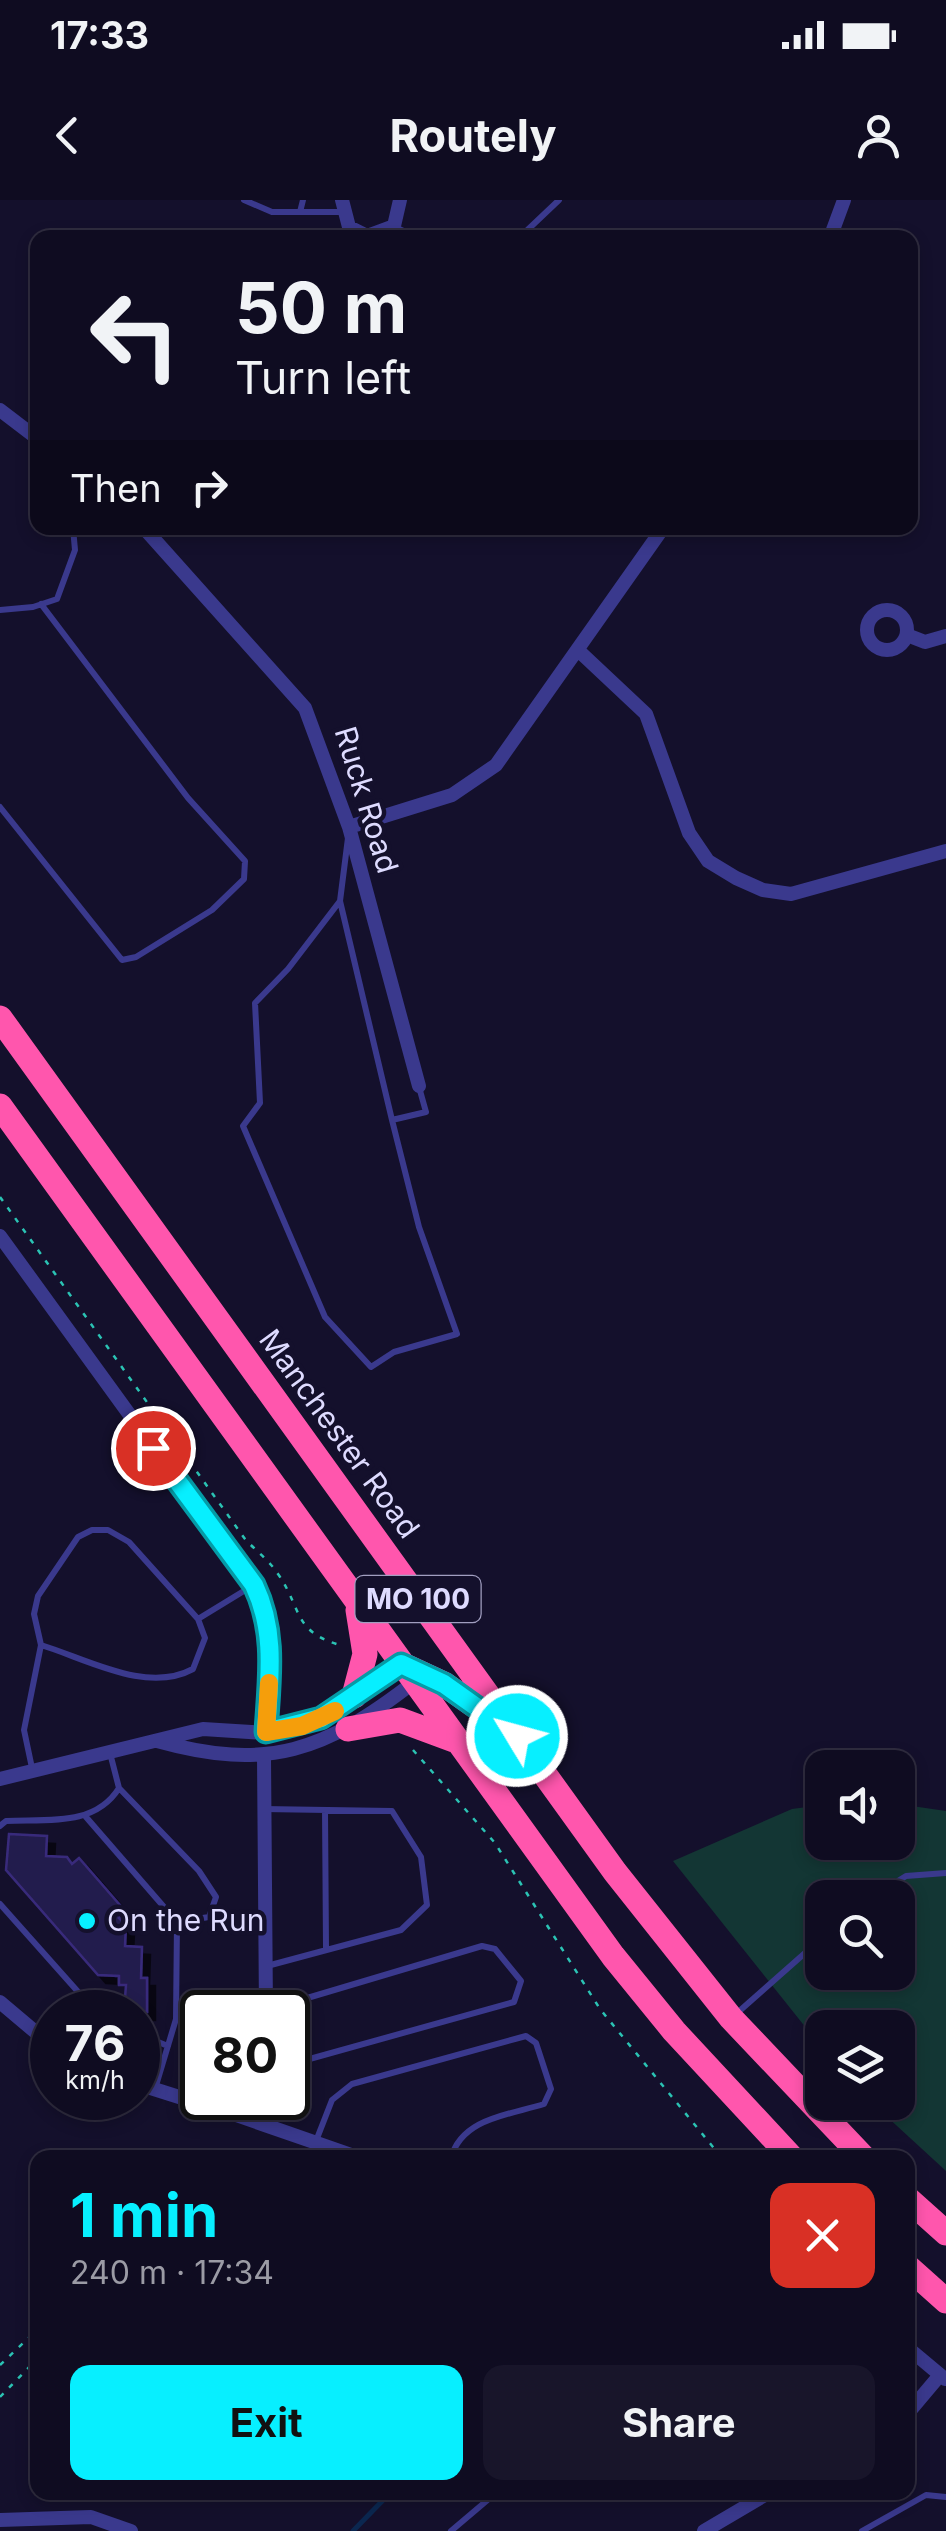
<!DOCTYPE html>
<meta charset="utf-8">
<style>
:root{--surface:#0f0c21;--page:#18152a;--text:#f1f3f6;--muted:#9b9ba5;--line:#2f2c3f;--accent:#07efff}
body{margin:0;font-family:Inter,sans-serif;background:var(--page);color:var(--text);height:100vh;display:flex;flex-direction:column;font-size:38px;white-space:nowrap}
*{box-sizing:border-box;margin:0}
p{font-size:32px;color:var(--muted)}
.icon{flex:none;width:55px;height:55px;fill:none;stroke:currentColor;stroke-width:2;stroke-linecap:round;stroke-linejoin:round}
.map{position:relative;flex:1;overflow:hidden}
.sheet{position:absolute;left:30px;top:1950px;width:885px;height:350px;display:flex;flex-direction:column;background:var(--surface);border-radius:20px;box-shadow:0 5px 15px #0003,0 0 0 2px var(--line)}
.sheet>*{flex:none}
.hud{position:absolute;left:30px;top:30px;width:888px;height:305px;border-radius:20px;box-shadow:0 5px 15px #0003,0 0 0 2px var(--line);background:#0f0c21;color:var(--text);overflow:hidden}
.fabs{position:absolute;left:805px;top:1550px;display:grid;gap:20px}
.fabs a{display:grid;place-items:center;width:110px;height:110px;border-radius:20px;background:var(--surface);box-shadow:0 5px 15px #0003,0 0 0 2px var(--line);font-size:50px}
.speed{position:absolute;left:30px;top:1790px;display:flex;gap:20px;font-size:50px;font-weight:700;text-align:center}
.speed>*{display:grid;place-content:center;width:130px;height:130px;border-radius:50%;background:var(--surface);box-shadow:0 5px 15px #0003,0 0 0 2px var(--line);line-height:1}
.speed small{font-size:25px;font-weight:400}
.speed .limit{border:5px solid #111;border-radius:15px;background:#fff;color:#111}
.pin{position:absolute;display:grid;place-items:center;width:85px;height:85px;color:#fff;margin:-42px;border:5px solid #fff;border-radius:50%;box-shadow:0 2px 10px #0007}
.me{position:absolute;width:110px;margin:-55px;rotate:307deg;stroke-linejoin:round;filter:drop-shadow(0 0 8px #0008)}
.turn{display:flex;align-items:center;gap:35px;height:210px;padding:0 40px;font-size:45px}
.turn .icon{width:130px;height:130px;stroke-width:2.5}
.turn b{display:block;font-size:70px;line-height:85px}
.then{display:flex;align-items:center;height:95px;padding:0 40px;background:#0003;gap:20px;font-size:38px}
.round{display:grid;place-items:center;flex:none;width:105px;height:105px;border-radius:20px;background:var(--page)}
.overview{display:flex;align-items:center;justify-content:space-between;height:170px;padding:0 40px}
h1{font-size:60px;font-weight:700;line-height:75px;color:var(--accent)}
.cta{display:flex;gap:20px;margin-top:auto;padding:20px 40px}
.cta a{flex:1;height:115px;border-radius:20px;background:var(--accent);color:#111;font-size:40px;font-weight:700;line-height:115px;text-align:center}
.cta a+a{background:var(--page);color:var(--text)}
.status{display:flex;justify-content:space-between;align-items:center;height:70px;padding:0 50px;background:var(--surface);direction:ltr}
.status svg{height:28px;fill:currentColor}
header{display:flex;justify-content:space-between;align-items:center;height:130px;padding:0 40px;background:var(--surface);font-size:45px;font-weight:700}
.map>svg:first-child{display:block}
</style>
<div class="status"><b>17:33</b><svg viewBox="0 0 49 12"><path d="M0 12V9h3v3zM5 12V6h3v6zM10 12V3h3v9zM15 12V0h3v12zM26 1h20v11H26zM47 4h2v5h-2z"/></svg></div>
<header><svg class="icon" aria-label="back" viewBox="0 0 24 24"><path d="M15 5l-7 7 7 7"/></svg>Routely<svg class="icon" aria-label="person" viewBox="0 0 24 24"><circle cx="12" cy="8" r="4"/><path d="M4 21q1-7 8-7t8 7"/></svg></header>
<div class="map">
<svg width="946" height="2331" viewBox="0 0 946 2331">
<defs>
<filter id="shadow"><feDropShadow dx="8" dy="8" stdDeviation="0" flood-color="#0009"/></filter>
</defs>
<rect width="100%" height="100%" fill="#14102c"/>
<path fill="#133634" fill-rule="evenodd" d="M 898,1604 L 946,1611 L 946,1971 L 872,1903 L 898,1902 L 898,1828 L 822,1828 L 822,1848 L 673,1661 L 792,1609 L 822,1605 L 822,1642 L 898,1642 ZM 822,1698 L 898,1698 L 898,1772 L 822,1772 Z"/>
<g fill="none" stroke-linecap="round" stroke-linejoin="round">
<path stroke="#0b2750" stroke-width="5" d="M 353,2331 L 391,2292"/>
</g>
<path fill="#241b4e" stroke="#392c7b" stroke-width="2.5" filter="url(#shadow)" d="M 9,1634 L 47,1636 L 46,1656 L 67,1657 L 72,1664 L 79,1658 L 126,1712 L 119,1718 L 126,1725 L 125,1746 L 142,1747 L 141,1778 L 147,1778 L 147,1812 L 124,1811 L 126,1785 L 119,1785 L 119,1776 L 98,1775 L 6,1670 Z"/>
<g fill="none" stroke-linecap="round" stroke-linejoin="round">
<path stroke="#2bc3b4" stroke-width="2.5" stroke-dasharray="5 8" stroke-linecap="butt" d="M 0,997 L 245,1339 C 256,1351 269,1360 278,1374 C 303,1410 292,1432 343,1446
M 413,1550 L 495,1643 L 600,1809 L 722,1958
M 908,2121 L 908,2124
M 0,2165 L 38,2129
M 0,2197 L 38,2158"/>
<path stroke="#3a398d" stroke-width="6" d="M 244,0 L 272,12 L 342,12
M 300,12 L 303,0
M 395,27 L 418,38
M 519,38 L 559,0
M 0,410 L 33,407 L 57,399 L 75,350 L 73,328
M 0,607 L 122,760 L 136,757 L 212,710 L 244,679 L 245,661 L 188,598 L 41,404
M 340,701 L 348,638
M 392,920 L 419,1027 L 457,1134 L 394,1152 L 371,1167 L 325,1117 L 243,926 L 260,903 L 255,803 L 288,769 L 340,701 L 392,920 L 426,912 L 419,887
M 198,1419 L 252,1386
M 32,1568 L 24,1530 L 41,1445 L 34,1414 L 38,1396 L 78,1337 L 92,1330 L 108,1330 L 129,1342 L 198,1419 L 205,1438 L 193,1469 C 147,1494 87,1459 41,1445
M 119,1588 L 199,1671 L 216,1697 L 209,1717 L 177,1722
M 263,1609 L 392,1611 L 421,1657 L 427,1705 L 401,1730 L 267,1766
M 325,1610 L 326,1748
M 86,1617 L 177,1722 L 176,1819 L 155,1889
M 0,1626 L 6,1621 C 46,1619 95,1627 119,1588 L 110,1553
M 871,1698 L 906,1676 L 946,1673
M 0,1704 L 96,1812
M 888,1772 L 895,1780
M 267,1810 L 482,1746 L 495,1749 L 521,1781 L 514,1802 L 288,1865
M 736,1814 L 822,1738
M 138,1834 L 168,1846
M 316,1941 L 332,1900 L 352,1884 L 526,1836 L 536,1843 L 551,1889 L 544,1904 C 509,1915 462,1918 451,1958
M 161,2292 L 181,2292
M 451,2331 L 497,2292
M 862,2331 L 926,2295 L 946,2297"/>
<path stroke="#3a398d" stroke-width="14" d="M 342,0 L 349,27 L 367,36 L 394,26 L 400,0
M 830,38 L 844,0
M 0,210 L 38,239
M 144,328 L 305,508 L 349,627 L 419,886
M867 430a20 20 0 1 1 40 0a20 20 0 1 1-40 0Z
M 907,435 L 925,442 L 946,436
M 580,452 L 646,514 L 689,633 L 708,661 L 736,678 L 763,690 L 791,694 L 946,651
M 349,627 L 452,595 L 496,565 L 663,328
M 0,1036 L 253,1385 L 270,1427 L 266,1533
M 157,1541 C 268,1572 325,1551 414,1482
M 264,1557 L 266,1812
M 0,1579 L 203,1529 L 266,1533 L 303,1526 L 339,1508 L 401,1464
M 0,1802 L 52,1846
M 138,1884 L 236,1915
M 243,1898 L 236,1915 L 360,1958
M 908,2148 L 945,2179
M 908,2213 L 940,2175
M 0,2320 L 91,2317 L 131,2331
M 704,2331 L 770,2292"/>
<path stroke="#ff56ad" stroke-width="25" d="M 0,818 L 615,1672 L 731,1818 L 864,1958
M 0,906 L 613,1756 L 674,1831 L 792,1958
M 401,1464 L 444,1484 L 495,1520
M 354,1496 L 365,1454 L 358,1410
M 348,1529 L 400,1520 L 454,1540
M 908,1999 L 946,2033
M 908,2067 L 946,2101"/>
</g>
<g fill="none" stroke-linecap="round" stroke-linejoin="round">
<g stroke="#059ba6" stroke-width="25">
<path id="route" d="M 153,1248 L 254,1385 C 277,1433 269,1481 266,1532 L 321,1518 L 401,1464 L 444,1484 L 517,1536"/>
</g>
<use href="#route" stroke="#07efff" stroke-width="18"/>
<path stroke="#f59e0b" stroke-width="18" d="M 269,1483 L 266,1532 L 302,1526 L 335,1511"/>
</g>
<circle fill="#07efff" stroke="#14102c" stroke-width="4" cx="87" cy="1721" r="10"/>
<g text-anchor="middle" stroke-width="9" stroke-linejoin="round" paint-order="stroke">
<rect fill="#14102c" stroke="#a19ec0" stroke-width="2.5" x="355.5" y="1376" width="125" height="46" rx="8"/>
<g font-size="28" font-weight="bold" fill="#dedbff">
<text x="418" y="1409">MO 100</text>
</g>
<g font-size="30" fill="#dedbff" stroke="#14102c">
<text transform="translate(366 600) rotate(73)" y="10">Ruck Road</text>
<text transform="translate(339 1234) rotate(54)" y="10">Manchester Road</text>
</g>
<g font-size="30" fill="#dedbff" stroke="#14102c" text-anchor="start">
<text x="107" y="1731">On the Run</text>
</g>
</g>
</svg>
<div class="fabs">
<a><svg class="icon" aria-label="sound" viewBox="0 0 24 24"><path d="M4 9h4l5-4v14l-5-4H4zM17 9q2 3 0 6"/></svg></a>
<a><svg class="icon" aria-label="search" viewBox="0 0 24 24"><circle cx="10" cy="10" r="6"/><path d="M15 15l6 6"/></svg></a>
<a><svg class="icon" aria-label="layers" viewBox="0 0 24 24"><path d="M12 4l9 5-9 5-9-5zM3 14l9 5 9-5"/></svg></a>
</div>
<div class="speed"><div>76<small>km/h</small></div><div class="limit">80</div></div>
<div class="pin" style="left:153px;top:1248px;background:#d93025"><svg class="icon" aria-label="arrive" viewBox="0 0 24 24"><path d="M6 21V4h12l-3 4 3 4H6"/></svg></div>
<svg class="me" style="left:517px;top:1536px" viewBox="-20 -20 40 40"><circle r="17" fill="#07efff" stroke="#fff" stroke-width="3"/><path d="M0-11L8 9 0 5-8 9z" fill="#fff"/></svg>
<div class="hud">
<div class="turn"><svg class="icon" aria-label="left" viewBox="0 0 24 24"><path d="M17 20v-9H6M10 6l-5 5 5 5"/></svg><div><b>50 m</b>Turn left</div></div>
<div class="then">Then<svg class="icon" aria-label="right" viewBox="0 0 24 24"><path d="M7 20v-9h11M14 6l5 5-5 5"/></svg></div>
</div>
<section class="sheet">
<div class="overview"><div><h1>1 min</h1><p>240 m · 17:34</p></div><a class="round" style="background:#d93025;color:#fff"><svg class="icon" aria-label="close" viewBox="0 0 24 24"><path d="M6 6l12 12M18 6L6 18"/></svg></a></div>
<div class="cta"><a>Exit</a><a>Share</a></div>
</section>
</div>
